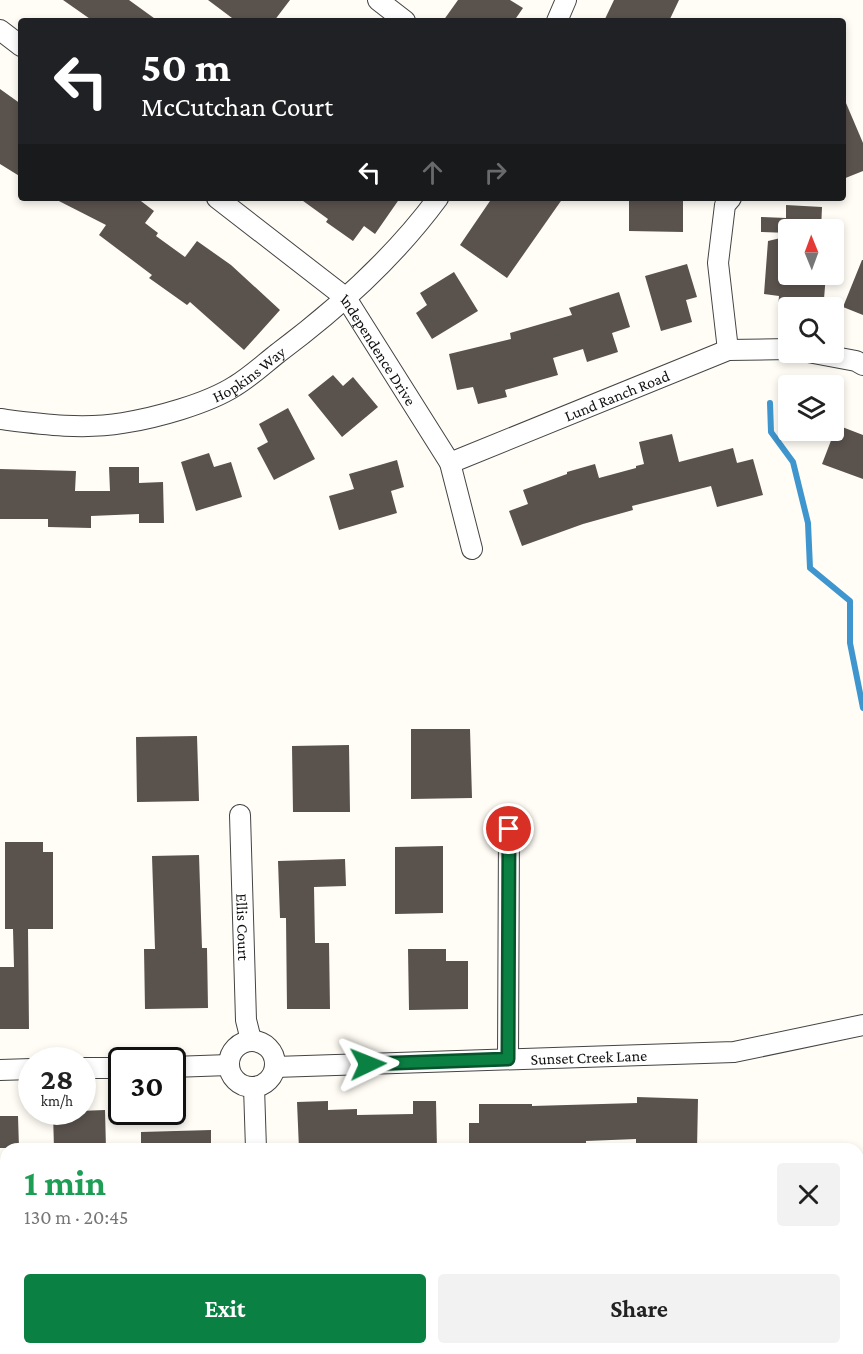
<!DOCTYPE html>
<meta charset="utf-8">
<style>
:root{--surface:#fff;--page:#f2f2f2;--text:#222;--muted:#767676;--accent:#0b8043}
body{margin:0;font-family:"Crimson Pro",serif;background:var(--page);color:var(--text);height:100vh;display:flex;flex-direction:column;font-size:22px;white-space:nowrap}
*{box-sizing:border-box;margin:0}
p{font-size:20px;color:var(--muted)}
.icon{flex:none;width:33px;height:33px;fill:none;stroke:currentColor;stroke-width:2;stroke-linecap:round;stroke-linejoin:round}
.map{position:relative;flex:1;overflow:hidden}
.drawer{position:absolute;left:0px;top:1143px;width:864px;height:212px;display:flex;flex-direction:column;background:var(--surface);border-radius:18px 18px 0 0;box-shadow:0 3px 9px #0003}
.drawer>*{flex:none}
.guide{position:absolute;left:18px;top:18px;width:828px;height:183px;border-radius:6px;box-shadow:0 3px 9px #0003;background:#202124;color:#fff;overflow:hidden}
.needle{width:39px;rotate:359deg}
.controls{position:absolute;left:778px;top:219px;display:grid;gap:12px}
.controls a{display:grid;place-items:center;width:66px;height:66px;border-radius:6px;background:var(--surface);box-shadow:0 3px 9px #0003;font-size:30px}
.speed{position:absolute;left:18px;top:1047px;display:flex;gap:12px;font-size:30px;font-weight:700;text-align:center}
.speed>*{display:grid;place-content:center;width:78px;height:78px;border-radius:50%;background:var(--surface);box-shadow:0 3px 9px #0003;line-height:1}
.speed small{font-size:15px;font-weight:400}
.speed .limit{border:3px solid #111;border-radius:9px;background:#fff;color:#111}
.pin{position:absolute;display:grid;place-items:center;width:51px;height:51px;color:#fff;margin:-26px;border:3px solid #fff;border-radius:50%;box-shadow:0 2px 6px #0007}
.me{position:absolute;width:66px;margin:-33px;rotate:88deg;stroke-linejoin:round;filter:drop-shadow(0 0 4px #0008)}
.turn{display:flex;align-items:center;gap:21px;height:126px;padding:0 24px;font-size:27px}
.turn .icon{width:78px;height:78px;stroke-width:2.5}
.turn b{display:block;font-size:42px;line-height:51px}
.lanes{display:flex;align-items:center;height:57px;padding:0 24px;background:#0003;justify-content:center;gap:30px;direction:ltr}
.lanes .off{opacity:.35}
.round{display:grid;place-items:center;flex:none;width:63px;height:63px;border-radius:6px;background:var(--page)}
.summary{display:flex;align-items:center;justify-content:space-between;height:102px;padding:0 24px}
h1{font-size:36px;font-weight:700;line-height:45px;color:#1e9e55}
.cta{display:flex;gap:12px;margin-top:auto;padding:12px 24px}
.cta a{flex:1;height:69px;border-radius:6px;background:var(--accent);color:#fff;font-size:24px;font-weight:700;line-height:69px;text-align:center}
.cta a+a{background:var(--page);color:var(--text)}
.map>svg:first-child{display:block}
</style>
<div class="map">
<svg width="863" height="1354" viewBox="0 0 863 1354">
<rect width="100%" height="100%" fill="#fffdf5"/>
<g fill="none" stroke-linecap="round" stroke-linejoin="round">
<path stroke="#3f96cf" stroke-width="6" d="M 770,403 L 771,432 L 793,462 L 808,523 L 810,568 L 850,601 L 850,643 L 863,708"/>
</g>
<path fill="#5a524d" d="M 63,0 L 129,0 L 158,21 L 93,21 Z
M 208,0 L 290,0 L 274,21 L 236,21 Z
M 458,0 L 510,0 L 523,8 L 514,21 L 443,21 Z
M 614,0 L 679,0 L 669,21 L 604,21 Z
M 0,89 L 21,104 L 21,177 L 0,164 Z
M 843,96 L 863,143 L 863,171 L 843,179 Z
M 53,198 L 137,198 L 154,211 L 145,223 L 158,233 L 156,236 L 185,257 L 197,241 L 231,265 L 280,310 L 244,350 L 190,302 L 187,305 L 149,278 L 152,275 L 99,235 L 106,225 Z
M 299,198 L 400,198 L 375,234 L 364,226 L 353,241 L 326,222 L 328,219 Z
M 492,198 L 563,198 L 507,278 L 460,245 Z
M 629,198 L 683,198 L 683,232 L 629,231 Z
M 786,205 L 822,207 L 821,230 L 789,230 L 789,233 L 761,232 L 761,217 L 786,218 Z
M 789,236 L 789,274 L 826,274 L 824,299 L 817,297 L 816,308 L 778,308 L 779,296 L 764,294 L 768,241 Z
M 862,260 L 863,260 L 863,315 L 843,307 Z
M 687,264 L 697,297 L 686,300 L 692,322 L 661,331 L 645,276 Z
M 454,272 L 478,311 L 432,339 L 416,313 L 427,305 L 420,293 Z
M 619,292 L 630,327 L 612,333 L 618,352 L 587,362 L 583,349 L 553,358 L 558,375 L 505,390 L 507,397 L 478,404 L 473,387 L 457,390 L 449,354 L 511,339 L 510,333 L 572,315 L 569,308 Z
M 333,375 L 343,386 L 353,377 L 378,407 L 342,437 L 308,395 Z
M 288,408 L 315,459 L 274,480 L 257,448 L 268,442 L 259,424 Z
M 837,425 L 863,435 L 863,479 L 822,464 Z
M 672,434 L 679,462 L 733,448 L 737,463 L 753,459 L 763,495 L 717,507 L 711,486 L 632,506 L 633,510 L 583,524 L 522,546 L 509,511 L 528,504 L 523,490 L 567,474 L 567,472 L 595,464 L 599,478 L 636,468 L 636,466 L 644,464 L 639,442 Z
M 209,453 L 214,467 L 231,462 L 242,497 L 196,511 L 181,462 Z
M 397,460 L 404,487 L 391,491 L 397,513 L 339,530 L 329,496 L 354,489 L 349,474 Z
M 109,467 L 139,467 L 139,483 L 163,482 L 164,523 L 139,523 L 139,514 L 91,516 L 91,528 L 48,527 L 48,519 L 0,519 L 0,469 L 76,471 L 75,491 L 110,491 Z
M 411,729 L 470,729 L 472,798 L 411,799 Z
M 197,736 L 199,801 L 137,802 L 136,737 Z
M 349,745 L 350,812 L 293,812 L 292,746 Z
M 5,842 L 43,842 L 43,852 L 53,852 L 53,929 L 28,929 L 29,1029 L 0,1029 L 0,967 L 14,967 L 13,929 L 5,929 Z
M 443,846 L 443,913 L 395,914 L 395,847 Z
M 199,855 L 202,948 L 207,948 L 208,1008 L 145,1009 L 144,949 L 155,949 L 152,856 Z
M 345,859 L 346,886 L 314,887 L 315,943 L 329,943 L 330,1009 L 287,1009 L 286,918 L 280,918 L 278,861 Z
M 408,949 L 446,949 L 446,961 L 468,961 L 468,1009 L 409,1010 Z
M 637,1097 L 698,1099 L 697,1149 L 636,1149 L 636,1139 L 586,1141 L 586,1149 L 469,1149 L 469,1123 L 479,1123 L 479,1104 L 532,1104 L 532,1106 L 637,1103 Z
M 328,1101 L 328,1110 L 357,1109 L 357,1115 L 413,1114 L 413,1101 L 436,1101 L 437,1149 L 299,1149 L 297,1102 Z
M 105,1110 L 106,1149 L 54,1149 L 53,1112 Z
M 0,1116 L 18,1116 L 19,1148 L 0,1148 Z
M 211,1130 L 211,1149 L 141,1149 L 141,1132 Z"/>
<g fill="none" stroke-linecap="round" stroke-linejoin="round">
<g stroke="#444" stroke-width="22">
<g id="street">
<path d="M 378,0 L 405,21"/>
<path d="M 557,21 L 566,0"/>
<path d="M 0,30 L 21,46"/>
<path id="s1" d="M 217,198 L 346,298 L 450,463 L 472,549"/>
<path d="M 728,350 L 718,263 L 725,205 L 731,198"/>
<path d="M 808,352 L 856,361 L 863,365"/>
<path id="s2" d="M 0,419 C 40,424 82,430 123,423 C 155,418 207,404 235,386 C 250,377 264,364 278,353 C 338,308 393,259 438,198"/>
<path id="s3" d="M 450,463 L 728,350 L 789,349"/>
<path id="s4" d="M 240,815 L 246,1020 L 251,1040"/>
<circle cx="252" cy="1064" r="23"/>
<path d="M 508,1059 L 509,829"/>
<path d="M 172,1067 L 229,1065"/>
<path id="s5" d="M 275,1067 L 734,1052 L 863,1025"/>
<path d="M 82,1068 L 122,1068"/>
<path d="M 0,1070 L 32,1069"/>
<path d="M 254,1087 L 256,1149"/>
<path d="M 712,1348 L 713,1354"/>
<path d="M 244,1354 L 246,1348"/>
</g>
</g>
<use href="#street" stroke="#fff" stroke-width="20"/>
</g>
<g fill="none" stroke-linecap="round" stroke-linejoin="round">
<g stroke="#07532c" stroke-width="15">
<path id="route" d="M 368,1064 L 508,1059 L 509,829"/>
</g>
<use href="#route" stroke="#0b8043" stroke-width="10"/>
</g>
<g text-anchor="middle" stroke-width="6" stroke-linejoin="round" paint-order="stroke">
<g font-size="16" fill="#111" stroke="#fff">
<text dy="6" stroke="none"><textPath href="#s1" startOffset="224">Independence Drive</textPath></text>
<text dy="6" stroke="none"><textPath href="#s2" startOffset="260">Hopkins Way</textPath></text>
<text dy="6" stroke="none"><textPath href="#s3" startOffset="180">Lund Ranch Road</textPath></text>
<text dy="6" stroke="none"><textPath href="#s4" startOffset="112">Ellis Court</textPath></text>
<text dy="6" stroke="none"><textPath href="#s5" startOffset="314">Sunset Creek Lane</textPath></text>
</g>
</g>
</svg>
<div class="controls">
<a><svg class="needle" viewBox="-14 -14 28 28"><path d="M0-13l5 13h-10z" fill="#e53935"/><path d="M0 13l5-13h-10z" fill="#767676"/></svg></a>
<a><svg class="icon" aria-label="search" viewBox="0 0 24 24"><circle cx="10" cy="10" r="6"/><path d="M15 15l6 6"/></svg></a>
<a><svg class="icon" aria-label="layers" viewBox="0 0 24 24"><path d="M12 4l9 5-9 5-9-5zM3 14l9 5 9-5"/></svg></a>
</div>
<div class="speed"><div>28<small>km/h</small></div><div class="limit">30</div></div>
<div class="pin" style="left:509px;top:829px;background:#d93025"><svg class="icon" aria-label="arrive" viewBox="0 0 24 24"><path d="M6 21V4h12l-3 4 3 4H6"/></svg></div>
<svg class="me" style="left:368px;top:1064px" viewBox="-20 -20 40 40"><path d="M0-17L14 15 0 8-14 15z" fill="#0b8043" stroke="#fff" stroke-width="4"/></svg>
<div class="guide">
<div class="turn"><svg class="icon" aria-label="left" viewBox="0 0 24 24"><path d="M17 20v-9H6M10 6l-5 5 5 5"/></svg><div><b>50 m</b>McCutchan Court</div></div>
<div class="lanes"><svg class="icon" aria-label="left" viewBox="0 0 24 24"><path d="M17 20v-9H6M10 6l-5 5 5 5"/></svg><svg class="icon off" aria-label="ahead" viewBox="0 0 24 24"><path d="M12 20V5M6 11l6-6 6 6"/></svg><svg class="icon off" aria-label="right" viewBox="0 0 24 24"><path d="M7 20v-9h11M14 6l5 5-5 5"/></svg></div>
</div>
<section class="drawer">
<div class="summary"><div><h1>1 min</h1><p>130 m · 20:45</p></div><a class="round"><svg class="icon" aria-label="close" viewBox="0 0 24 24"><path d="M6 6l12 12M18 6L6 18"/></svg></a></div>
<div class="cta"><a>Exit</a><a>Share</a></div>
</section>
</div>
